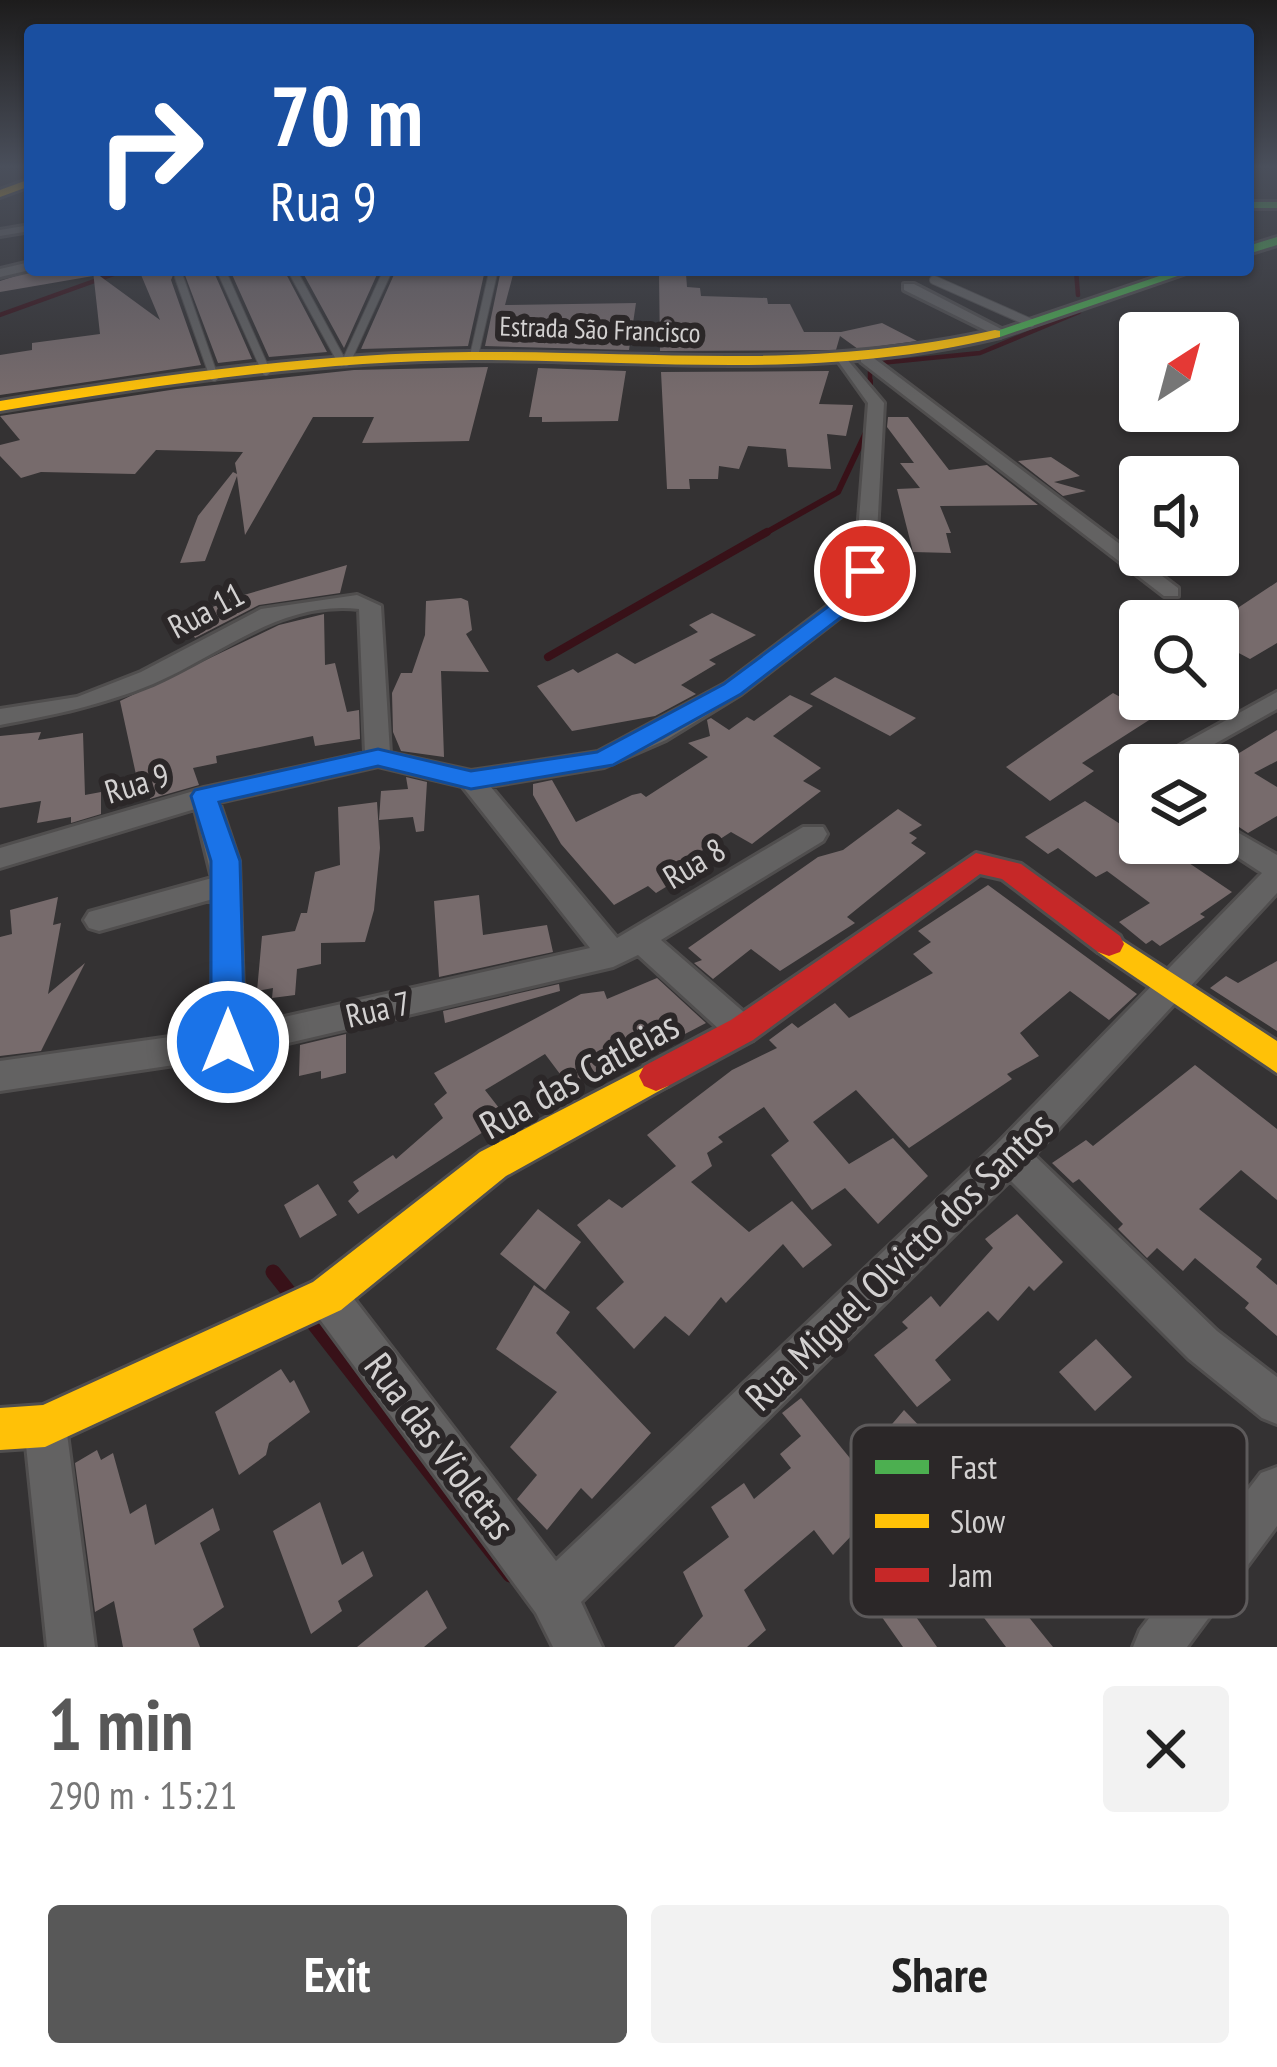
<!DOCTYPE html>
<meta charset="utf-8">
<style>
:root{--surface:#fff;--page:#f2f2f2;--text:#222;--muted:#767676;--accent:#585858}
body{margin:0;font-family:"PT Sans Narrow",sans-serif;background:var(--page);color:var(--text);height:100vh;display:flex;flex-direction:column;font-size:45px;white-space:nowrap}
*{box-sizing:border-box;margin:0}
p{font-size:39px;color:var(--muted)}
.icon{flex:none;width:66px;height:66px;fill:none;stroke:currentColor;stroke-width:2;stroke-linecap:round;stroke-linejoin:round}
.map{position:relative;height:1647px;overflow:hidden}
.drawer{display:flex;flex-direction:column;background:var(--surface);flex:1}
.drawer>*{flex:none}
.top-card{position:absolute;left:24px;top:24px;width:1230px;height:252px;border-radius:12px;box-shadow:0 3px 9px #0004;background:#1a4fa0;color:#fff;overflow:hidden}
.needle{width:78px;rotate:36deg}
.tools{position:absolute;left:1119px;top:312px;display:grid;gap:24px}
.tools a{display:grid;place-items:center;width:120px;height:120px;border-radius:12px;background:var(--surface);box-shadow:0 3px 9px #0004;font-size:60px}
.pin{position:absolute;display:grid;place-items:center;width:102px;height:102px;color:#fff;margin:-51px;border:6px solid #fff;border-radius:50%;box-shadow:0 3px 12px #0007}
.me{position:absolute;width:132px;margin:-66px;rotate:0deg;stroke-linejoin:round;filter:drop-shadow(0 0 9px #0008)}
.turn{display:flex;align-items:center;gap:42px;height:252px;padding:0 48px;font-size:54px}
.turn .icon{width:156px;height:156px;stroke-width:2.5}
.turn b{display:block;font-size:84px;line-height:102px}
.round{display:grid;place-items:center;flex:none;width:126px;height:126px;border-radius:12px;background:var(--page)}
.headline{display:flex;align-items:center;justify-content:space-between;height:204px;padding:0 48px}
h1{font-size:72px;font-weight:700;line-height:90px;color:var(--accent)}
.button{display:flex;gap:24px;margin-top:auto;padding:24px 48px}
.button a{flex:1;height:138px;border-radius:12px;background:var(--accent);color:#fff;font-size:48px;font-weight:700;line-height:138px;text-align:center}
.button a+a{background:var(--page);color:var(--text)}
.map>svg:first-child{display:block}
</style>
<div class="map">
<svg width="1277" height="1647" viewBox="0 0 1277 1647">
<rect width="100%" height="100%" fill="#343233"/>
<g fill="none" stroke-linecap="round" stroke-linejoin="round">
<path stroke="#381118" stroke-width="4.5" d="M 1076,270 L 1078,295
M 0,315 L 125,270
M 870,384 L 870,364 L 980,353 L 1079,312"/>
<path stroke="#381118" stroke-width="6" d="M 870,381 L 870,395
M 762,535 L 838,492 L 870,424"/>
<path stroke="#381118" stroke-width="8" d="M 548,657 L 767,532"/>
<path stroke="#381118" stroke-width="15" d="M 273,1272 L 292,1296
M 310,1319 L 510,1575"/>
</g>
<path fill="#776b6c" d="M 34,270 L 74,270 L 93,276 L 0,292 L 0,281 Z
M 139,270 L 175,270 L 171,280 L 201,365 L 0,395 L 0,355 L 32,350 L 32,343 L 100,334 L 93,271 L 160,320 Z
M 183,270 L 213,270 L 252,359 L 218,363 Z
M 230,270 L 284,270 L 327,352 L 269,357 Z
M 366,270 L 379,270 L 344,348 L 303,273 Z
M 396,270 L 485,270 L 468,346 L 361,349 Z
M 501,270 L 514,271 L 505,305 L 636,303 L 629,350 L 485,346 Z
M 659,274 L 686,274 L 687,287 L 700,288 L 701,296 L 767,298 L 768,304 L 790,304 L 804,332 L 841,332 L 882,323 L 917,341 L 858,349 L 840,336 L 836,350 L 660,351 Z
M 488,367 L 469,441 L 362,443 L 374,417 L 313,417 L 245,535 L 237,476 L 205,561 L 180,563 L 198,516 L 233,472 L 237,474 L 235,463 L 243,452 L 156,450 L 135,474 L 41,472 L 21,478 L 0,456 L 0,445 L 20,440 L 0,416 L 177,389 L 354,370 Z
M 538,368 L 626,371 L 618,421 L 542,422 L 542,417 L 529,417 Z
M 829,371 L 819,404 L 853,405 L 846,436 L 827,434 L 831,469 L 788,467 L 786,449 L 748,446 L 739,469 L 719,466 L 718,479 L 689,479 L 690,489 L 667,489 L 661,372 Z
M 888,417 L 908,417 L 949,470 L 987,465 L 1038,505 L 940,506 L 951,533 L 946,533 L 951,553 L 913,552 L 897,489 L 920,488 L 900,463 L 914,463 L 887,427 Z
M 1051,457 L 1080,476 L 1054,482 L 1086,491 L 1063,496 L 1018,461 Z
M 347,565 L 340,593 L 259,605 L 195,638 L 185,620 L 230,599 Z
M 1277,582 L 1277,643 L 1250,659 L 1218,642 L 1218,621 Z
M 461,598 L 468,601 L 472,630 L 466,634 L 489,672 L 441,671 L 444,757 L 401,751 L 393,732 L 392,693 L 401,673 L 412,673 L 425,635 L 426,601 Z
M 712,613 L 756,635 L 709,660 L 716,664 L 681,685 L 696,694 L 655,716 L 572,731 L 537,686 L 573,669 L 578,673 L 617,653 L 635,664 L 698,632 L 689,625 Z
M 324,614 L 325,665 L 335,663 L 347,712 L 359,710 L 360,739 L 315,746 L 313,736 L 216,756 L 217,763 L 193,768 L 199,785 L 150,799 L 149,791 L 140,793 L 120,701 L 279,625 Z
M 835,677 L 916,718 L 890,736 L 810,694 Z
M 1140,690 L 1140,699 L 1182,699 L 1082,763 L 1094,771 L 1050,801 L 1006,767 L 1113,693 L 1124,699 Z
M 790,695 L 813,706 L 773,736 L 821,768 L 803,781 L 821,791 L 752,844 L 731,832 L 669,872 L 679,879 L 656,893 L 648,886 L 614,905 L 561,844 L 533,795 L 533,784 L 552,780 L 576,822 L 632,795 L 641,793 L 646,797 L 708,757 L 688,743 L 710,736 L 707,720 L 711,718 L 729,730 L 747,717 L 754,721 Z
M 1277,730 L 1277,761 L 1254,773 L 1277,787 L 1277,816 L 1248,833 L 1218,813 L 1218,750 L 1231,758 Z
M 41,732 L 38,740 L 83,733 L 85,795 L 101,792 L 101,814 L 71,823 L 71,817 L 37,823 L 41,801 L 0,808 L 0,736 Z
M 406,777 L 427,782 L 424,831 L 416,832 L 413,817 L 379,820 L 381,791 L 408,789 Z
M 1085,801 L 1140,837 L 1140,843 L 1173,843 L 1195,859 L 1189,863 L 1232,892 L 1200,914 L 1205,917 L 1160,946 L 1152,940 L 1146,944 L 1119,922 L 1150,903 L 1107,871 L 1096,877 L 1058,848 L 1048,854 L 1025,837 Z
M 377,802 L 380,848 L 374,910 L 365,942 L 321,943 L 321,964 L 297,969 L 295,995 L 272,998 L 273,988 L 257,991 L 262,936 L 295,931 L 301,913 L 307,913 L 315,872 L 340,865 L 338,807 Z
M 898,809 L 922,825 L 909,833 L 917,838 L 911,843 L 926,853 L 847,917 L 855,923 L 780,971 L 751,949 L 713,979 L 694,963 L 702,960 L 688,948 L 818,857 L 843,850 Z
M 988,885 L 1137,994 L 1109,1020 L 1070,991 L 1020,1033 L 1039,1056 L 1007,1074 L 1012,1079 L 909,1148 L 856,1090 L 813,1122 L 849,1164 L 893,1138 L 928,1176 L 878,1224 L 845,1188 L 812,1210 L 771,1155 L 789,1141 L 764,1107 L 718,1137 L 723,1142 L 707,1153 L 712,1166 L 691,1182 L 749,1232 L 792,1201 L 832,1245 L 803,1268 L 783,1244 L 726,1303 L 721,1297 L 689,1336 L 665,1316 L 634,1349 L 596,1308 L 624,1282 L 577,1225 L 609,1199 L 622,1208 L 676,1166 L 647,1135 L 732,1070 L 777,1048 L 769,1040 L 792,1023 L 798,1028 L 835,1003 L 849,1018 L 933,973 L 913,954 L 931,942 L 918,931 Z
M 479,895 L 483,935 L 547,925 L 553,952 L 439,977 L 434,901 Z
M 58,897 L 53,925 L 61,923 L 48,994 L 85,963 L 41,1051 L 0,1056 L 0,937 L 12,934 L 10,910 Z
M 1277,961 L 1277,1031 L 1210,988 L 1226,976 L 1238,983 Z
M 657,978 L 706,1023 L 660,1047 L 655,1040 L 569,1086 L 545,1054 L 485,1090 L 506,1117 L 358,1214 L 348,1201 L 359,1191 L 353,1182 L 393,1155 L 396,1159 L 443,1118 L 434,1104 L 447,1093 L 434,1073 L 581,994 L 604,991 L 607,999 Z
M 559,984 L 560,991 L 445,1023 L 443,1011 Z
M 346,1034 L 346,1073 L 321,1079 L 321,1071 L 299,1076 L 300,1045 Z
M 1195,1065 L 1277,1129 L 1277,1200 L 1241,1170 L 1199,1209 L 1262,1259 L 1256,1267 L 1277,1285 L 1277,1336 L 1245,1308 L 1249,1303 L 1195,1258 L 1183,1271 L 1157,1248 L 1147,1258 L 1118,1229 L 1123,1224 L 1079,1179 L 1073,1183 L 1052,1163 L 1086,1140 L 1093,1146 Z
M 318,1184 L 337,1215 L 300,1238 L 284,1205 Z
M 538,1209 L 581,1242 L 545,1290 L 500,1254 Z
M 1017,1214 L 1063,1262 L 1034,1291 L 1029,1286 L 998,1321 L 988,1311 L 935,1360 L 951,1380 L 917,1407 L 874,1355 L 908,1328 L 902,1322 L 931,1296 L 940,1307 L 993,1248 L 985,1239 Z
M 534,1285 L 570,1312 L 556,1333 L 651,1433 L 592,1499 L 581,1488 L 547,1530 L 517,1499 L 537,1475 L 510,1447 L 557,1392 L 496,1349 Z
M 1096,1339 L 1132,1377 L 1095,1411 L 1059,1372 Z
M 281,1369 L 290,1383 L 294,1380 L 310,1412 L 269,1443 L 266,1455 L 239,1475 L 215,1412 Z
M 801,1398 L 858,1468 L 891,1434 L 887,1430 L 904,1410 L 954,1462 L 917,1510 L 897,1488 L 833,1555 L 814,1530 L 744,1590 L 766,1630 L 747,1647 L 674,1647 L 703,1616 L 683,1572 L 729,1537 L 711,1507 L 744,1483 L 754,1499 L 791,1468 L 780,1454 L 801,1436 L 782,1413 Z
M 1000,1433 L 1070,1516 L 1108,1470 L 1095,1455 L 1112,1436 L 1147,1474 L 1023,1610 L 1053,1647 L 1006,1647 L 963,1590 L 1012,1541 L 997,1522 L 1007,1511 L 968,1467 Z
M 97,1450 L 101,1460 L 113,1453 L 130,1514 L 146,1504 L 155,1545 L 213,1508 L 220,1530 L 200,1543 L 224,1607 L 193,1629 L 200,1647 L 123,1647 L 114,1601 L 95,1612 L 75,1463 Z
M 320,1502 L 342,1565 L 363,1551 L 373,1576 L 338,1601 L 342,1611 L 311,1634 L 273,1531 Z
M 923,1556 L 944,1586 L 914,1614 L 937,1647 L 903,1647 L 872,1603 Z
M 427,1590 L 447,1628 L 424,1647 L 357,1647 Z"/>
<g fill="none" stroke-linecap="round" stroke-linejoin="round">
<g stroke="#504e4e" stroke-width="10">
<path id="lane" d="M 221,270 L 266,371
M 292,270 L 342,362
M 179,277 L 214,377
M 934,280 L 1031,323
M 474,356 L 493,273
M 346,362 L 388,270"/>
</g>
<g stroke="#504e4e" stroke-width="6">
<path id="street" d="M 30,225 L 30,231 L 0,236 L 0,230 Z
M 30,262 L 30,270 L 0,277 L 0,269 Z
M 904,284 L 914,284 L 1007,332 L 995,335 L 904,290 Z
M 861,356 L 871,356 L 1178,588 L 1178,596 L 1164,596 L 861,362 Z
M 845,357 L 884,403 L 875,571 L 857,604 L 741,694 L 666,740 L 604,767 L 490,786 L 617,938 L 803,827 L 823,827 L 827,834 L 823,841 L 661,940 L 753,1020 L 758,1030 L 753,1040 L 742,1044 L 731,1040 L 638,955 L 613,967 L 228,1057 L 0,1091 L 0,1061 L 212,1031 L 213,899 L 99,931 L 89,928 L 84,920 L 89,912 L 212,878 L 195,809 L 0,868 L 0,848 L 204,788 L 365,753 L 359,609 C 282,600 220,655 153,684 C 102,705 54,715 0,725 L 0,709 L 77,697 L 141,672 L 261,609 L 357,595 L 381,606 L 390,753 L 471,771 L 598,752 L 725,684 L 841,596 L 855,571 L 868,403 L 838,361 ZM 378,766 L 462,786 L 590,948 L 244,1026 L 239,861 L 219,802 Z
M 1277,692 L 1277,709 L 1177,765 L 1145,765 Z
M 1140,766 L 1140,789 L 1123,778 Z
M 1218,821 L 1277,855 L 1277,893 L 1034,1155 L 1217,1331 L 1277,1377 L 1277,1424 L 1262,1418 L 1189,1359 L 1010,1180 L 581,1602 L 602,1647 L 553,1647 L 536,1613 L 313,1310 L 307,1296 L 313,1282 L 327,1276 L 341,1282 L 556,1561 L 997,1144 L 1262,873 L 1216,843 Z
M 45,1405 L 60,1411 L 66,1426 L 95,1647 L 47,1647 L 24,1426 L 30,1411 Z
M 1277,1467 L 1277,1526 L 1187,1647 L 1133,1647 L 1140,1630 L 1261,1473 Z"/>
</g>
<g stroke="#504e4e" stroke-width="6">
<path id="fast" d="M 1248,202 L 1277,202 L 1277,208 L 1248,208 Z
M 1277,237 L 1277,245 L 1248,254 L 1248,246 Z
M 1177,270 L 1195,270 L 1000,337 L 988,334 Z"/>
</g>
<g stroke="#504e4e" stroke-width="6">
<path id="slow" d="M 30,179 L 30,186 L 0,197 L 0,190 Z
M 995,330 L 1000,331 L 1000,337 C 819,381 655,360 472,360 C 314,361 156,385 0,411 L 0,401 C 155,376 312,353 470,352 C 652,351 814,371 995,330 Z
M 1109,932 L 1277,1041 L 1277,1073 L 1098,952 L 1094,944 L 1098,936 Z
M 656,1061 L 668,1066 L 673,1076 L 668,1086 L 506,1176 L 341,1310 L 45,1447 L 0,1450 L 0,1408 L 43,1405 L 313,1282 L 480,1152 Z"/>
</g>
<g stroke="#504e4e" stroke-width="6">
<path id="jam" d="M 976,853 L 1021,864 L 1120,936 L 1124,944 L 1120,952 L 1109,956 L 1098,952 L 1002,879 L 980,874 L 753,1040 L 668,1086 L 656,1091 L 644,1086 L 639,1076 L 644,1066 L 731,1020 Z"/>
</g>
<use href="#lane" stroke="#636262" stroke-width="8"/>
<use href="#street" fill="#636262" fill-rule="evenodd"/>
<use href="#fast" fill="#4caf50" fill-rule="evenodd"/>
<use href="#slow" fill="#ffc107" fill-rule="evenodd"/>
<use href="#jam" fill="#c62828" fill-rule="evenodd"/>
</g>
<linearGradient id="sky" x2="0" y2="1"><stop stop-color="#1d1c1c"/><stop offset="0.42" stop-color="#4a4f5b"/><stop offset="1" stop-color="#4a4f5b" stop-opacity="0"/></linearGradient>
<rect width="1277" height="397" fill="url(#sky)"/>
<path fill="#1a73e8" stroke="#114b97" stroke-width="3" d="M 865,565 L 875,571 L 857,605 L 741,694 L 613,765 L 471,789 L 378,766 L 219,802 L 240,861 L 245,1042 L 240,1052 L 228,1056 L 216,1052 L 211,1042 L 211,861 L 191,796 L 195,790 L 378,749 L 471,771 L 597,752 L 724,684 L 841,597 L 858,567 Z"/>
<g text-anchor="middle" stroke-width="12" stroke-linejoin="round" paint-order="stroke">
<g font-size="27" fill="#d3d1d1" stroke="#2b2728">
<text transform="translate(600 330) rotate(2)" y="9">Estrada São Francisco</text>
</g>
<g font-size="33" fill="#d3d1d1" stroke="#2b2728">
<text transform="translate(206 610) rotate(-28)" y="12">Rua 11</text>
<text transform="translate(137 783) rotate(-17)" y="12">Rua 9</text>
<text transform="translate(694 863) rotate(-31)" y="12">Rua 8</text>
<text transform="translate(378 1009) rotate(-13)" y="12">Rua 7</text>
</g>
<g font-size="39" fill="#d3d1d1" stroke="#2b2728">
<text transform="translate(579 1075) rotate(-29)" y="14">Rua das Catleias</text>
<text transform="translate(899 1261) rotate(-44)" y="14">Rua Miguel Olvicto dos Santos</text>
<text transform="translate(440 1446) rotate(53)" y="14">Rua das Violetas</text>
</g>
</g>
<rect x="851" y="1425" width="396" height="192" rx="18" fill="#2b2728" stroke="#5d5a5b" stroke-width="3"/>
<rect x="875" y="1460" width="54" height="14" fill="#4caf50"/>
<rect x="875" y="1514" width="54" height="14" fill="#ffc107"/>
<rect x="875" y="1568" width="54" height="14" fill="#c62828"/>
<g font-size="33" fill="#d3d1d1">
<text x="950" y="1479">Fast</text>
<text x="950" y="1533">Slow</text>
<text x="950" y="1587">Jam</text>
</g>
</svg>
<div class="tools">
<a><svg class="needle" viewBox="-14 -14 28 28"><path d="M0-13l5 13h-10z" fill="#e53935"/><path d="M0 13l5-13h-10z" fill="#767676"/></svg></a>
<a><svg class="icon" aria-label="sound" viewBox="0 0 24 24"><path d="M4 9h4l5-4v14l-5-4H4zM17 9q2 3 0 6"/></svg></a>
<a><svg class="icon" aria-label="search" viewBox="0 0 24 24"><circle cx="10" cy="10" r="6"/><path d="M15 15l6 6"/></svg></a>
<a><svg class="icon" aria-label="layers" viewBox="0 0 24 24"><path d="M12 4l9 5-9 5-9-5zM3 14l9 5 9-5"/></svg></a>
</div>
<div class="pin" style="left:865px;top:571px;background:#d93025"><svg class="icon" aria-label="arrive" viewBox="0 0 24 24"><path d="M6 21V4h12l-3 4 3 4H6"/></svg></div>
<svg class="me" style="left:228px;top:1042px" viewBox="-20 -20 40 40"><circle r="17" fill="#1a73e8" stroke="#fff" stroke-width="3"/><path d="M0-11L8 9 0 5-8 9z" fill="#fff"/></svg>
<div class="top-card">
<div class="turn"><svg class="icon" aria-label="right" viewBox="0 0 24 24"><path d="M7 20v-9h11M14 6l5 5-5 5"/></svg><div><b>70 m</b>Rua 9</div></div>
</div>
</div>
<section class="drawer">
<div class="headline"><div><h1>1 min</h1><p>290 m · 15:21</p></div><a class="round"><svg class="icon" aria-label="close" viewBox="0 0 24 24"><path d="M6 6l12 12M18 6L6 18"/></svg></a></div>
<div class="button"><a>Exit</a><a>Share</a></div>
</section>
